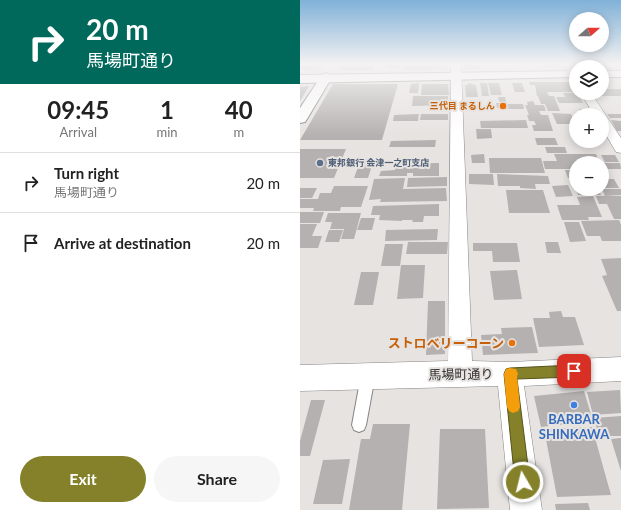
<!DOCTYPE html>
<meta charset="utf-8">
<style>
:root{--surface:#fff;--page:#f6f6f6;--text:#222;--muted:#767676;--line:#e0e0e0;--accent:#84812a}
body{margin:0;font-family:Lato,"Noto Sans JP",sans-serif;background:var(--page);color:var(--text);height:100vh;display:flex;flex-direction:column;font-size:15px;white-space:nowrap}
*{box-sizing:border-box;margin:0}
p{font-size:13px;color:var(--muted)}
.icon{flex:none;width:22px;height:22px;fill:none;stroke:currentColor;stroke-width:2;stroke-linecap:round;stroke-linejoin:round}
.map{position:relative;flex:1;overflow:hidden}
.side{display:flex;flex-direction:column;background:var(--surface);width:300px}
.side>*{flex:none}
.guide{background:#00695c;color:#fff;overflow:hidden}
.needle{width:26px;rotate:69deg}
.controls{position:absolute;left:269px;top:12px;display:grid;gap:8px}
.controls a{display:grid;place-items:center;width:40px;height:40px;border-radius:50%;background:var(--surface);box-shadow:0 2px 10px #0003;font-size:20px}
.pin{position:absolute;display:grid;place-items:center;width:34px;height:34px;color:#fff;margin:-17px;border-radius:8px;box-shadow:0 2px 6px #0006}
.me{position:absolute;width:44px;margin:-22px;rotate:352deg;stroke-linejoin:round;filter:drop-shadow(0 0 3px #0008)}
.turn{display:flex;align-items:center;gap:14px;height:84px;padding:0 20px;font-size:18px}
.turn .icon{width:52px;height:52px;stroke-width:2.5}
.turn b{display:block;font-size:28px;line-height:34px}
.eta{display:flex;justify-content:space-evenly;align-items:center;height:68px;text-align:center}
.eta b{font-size:24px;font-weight:700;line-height:28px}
.button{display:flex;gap:8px;margin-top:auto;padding:8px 20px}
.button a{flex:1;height:46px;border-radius:24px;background:var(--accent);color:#fff;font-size:16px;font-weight:700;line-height:46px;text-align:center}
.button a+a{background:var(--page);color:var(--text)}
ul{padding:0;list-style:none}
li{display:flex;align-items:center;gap:12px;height:60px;padding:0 20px;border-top:1px solid var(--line)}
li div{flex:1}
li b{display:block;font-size:15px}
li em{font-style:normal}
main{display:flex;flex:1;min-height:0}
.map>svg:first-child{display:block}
</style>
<main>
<section class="side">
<div class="guide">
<div class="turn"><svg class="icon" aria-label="right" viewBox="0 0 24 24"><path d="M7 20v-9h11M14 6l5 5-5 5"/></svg><div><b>20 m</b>馬場町通り</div></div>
</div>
<div class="eta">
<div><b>09:45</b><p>Arrival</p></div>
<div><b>1</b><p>min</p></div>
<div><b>40</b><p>m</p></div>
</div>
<ul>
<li><svg class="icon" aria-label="right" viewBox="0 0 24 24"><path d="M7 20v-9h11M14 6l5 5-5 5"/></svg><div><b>Turn right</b><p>馬場町通り</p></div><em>20 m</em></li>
<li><svg class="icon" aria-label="arrive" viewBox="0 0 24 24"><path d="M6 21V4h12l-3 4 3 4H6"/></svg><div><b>Arrive at destination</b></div><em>20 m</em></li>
</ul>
<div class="button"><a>Exit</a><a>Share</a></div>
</section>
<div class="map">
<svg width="321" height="510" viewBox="0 0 321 510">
<rect width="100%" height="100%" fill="#e6e3e1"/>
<path fill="#b4b1b0" d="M 0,64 L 24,64 L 22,69 L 0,70 Z
M 42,64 L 75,64 L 73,70 L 39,70 Z
M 87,64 L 100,64 L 100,68 L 86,68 Z
M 104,64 L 148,64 L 148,69 L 103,70 Z
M 164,64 L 178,64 L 179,69 L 164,69 Z
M 246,64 L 260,64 L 262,67 L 247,67 Z
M 229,82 L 271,82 L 276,92 L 247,92 L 249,96 L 254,96 L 260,111 L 248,111 L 245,104 L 241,104 L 238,96 L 243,96 L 237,96 L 235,85 L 230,85 Z
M 119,83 L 118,93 L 109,93 L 111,84 Z
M 168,83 L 176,85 L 178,97 L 166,97 L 165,85 L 168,85 Z
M 180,83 L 187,83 L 189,96 L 182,96 Z
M 188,83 L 199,83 L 202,95 L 191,95 Z
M 212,83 L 222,83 L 225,92 L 215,92 Z
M 33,84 L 98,84 L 82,140 L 0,140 Z
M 122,84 L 148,84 L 149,95 L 121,95 Z
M 9,86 L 0,101 L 0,87 Z
M 302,89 L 321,89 L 321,96 L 295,96 L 293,93 L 302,93 Z
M 263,93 L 278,93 L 283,103 L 259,103 L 256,97 L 265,97 Z
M 113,96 L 148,96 L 148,105 L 112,106 Z
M 198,97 L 205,97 L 208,109 L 197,108 L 196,103 L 200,103 Z
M 233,101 L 235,105 L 244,105 L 246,111 L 239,111 L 241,115 L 248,115 L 253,131 L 234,131 L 232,125 L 236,125 L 234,121 L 229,121 L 227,115 L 229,115 L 225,105 L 228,105 L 227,102 Z
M 207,104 L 223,104 L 224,109 L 209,109 Z
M 279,109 L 287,109 L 290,115 L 282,115 Z
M 252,113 L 271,114 L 273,118 L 276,118 L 276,124 L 257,124 Z
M 119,114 L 118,121 L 93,121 L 94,115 Z
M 121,114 L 148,114 L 148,120 L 120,120 Z
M 307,114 L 321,114 L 321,118 L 310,118 Z
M 226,120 L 228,128 L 181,128 L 180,121 Z
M 311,120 L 321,121 L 321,131 L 317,131 Z
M 176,129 L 191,129 L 192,138 L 177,139 Z
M 235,138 L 255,138 L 258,145 L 237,145 Z
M 136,140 L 135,147 L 89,147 L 91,141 Z
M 245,147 L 265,147 L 267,153 L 247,153 Z
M 0,149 L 46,149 L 34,178 L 0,178 Z
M 184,154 L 185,163 L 172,163 L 171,155 Z
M 254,154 L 296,154 L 299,162 L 279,162 L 276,163 L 276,169 L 245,169 L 243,161 L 257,161 Z
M 301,155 L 315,155 L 319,162 L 305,162 Z
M 189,158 L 241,158 L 245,173 L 190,173 Z
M 61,159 L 74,159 L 68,178 L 54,178 Z
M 139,163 L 139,176 L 113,176 L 113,173 L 107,173 L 107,176 L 79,176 L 81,171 L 95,170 L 96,164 Z
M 302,163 L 320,163 L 321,169 L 302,169 Z
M 265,170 L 276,170 L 276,178 L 268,178 Z
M 169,174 L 193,174 L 194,185 L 169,184 Z
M 197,174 L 248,176 L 250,184 L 235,184 L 236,189 L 220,188 L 220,186 L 198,186 Z
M 147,177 L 147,186 L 107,187 L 108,178 Z
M 105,178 L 103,189 L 146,188 L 147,201 L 80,202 L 81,199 L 69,200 L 74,179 Z
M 302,179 L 314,179 L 319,188 L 302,188 Z
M 272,180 L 276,180 L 276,189 L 298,189 L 301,195 L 278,195 Z
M 268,185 L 273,196 L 256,197 L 252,186 Z
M 34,186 L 68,186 L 61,207 L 41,207 L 40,211 L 13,211 L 14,208 L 0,208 L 0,199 L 18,199 L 20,193 L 31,193 Z
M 0,188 L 17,188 L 12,198 L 0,198 Z
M 302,189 L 321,189 L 321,195 L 305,196 Z
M 206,190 L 243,190 L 250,213 L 209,213 Z
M 293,196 L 302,217 L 288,217 L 289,220 L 262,220 L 257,205 L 280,205 L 277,197 Z
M 296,196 L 321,196 L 321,219 L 314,219 L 307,204 L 299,204 Z
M 139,204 L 139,216 L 124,216 L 123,222 L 112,222 L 113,220 L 102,220 L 102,221 L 79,220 L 80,215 L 71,215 L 73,206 Z
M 0,212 L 24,212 L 20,223 L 0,223 Z
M 28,213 L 61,213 L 54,239 L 41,239 L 44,229 L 30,229 L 32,222 L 25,222 Z
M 61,218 L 75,218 L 72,230 L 57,230 Z
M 319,220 L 321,225 L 321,241 L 302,241 L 300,236 L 287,236 L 281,221 Z
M 264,222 L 279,222 L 286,241 L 270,242 Z
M 0,224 L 17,224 L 12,236 L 22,236 L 18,248 L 0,248 Z
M 138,229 L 137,240 L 85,241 L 86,230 Z
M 29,230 L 43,230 L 39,242 L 25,242 Z
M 108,242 L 148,242 L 147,254 L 106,254 Z
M 245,242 L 258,242 L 261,253 L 247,253 Z
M 173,243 L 217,243 L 220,262 L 193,262 L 192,251 L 173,251 Z
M 85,244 L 103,244 L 100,266 L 81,266 Z
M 321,258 L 321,311 L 317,311 L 302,276 L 307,275 L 301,259 Z
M 101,265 L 125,265 L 123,298 L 97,299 Z
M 217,270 L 222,299 L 194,300 L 190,271 Z
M 61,272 L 79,272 L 73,305 L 54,305 Z
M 128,301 L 145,301 L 145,354 L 126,355 Z
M 261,311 L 263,317 L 275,317 L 284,345 L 239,347 L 233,318 L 250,318 L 249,312 Z
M 232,327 L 238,353 L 183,355 L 181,335 L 202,334 L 201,328 Z
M 320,390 L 321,413 L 293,415 L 287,392 Z
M 284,391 L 293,421 L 241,427 L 234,396 Z
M 11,400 L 25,400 L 10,456 L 0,456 L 0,441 Z
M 321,416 L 321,436 L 299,436 L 294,418 Z
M 73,424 L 110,424 L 102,510 L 49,510 L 61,439 L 70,439 Z
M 292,427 L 311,495 L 257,497 L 244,429 Z
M 140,429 L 185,429 L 189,508 L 137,509 Z
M 321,438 L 321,471 L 311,439 Z
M 50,459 L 42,504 L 13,504 L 23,460 Z
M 288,503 L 290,510 L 256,510 L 255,504 Z"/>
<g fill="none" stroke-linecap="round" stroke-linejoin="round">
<g stroke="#878483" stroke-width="2">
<path id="lane" d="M 68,369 L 73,371 L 75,376 L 66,425 L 64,430 L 59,432 L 54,430 L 52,425 L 61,376 L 63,371 Z"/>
</g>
<g stroke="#878483" stroke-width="1">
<path id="street" d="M 151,64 L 161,64 L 172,361 L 210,362 L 321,357 L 321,381 L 224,386 L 242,510 L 210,510 L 198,386 L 0,391 L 0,365 L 148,361 Z
M 263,64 L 273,64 L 276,69 L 276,79 L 272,78 Z
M 281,93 L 291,93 L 321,138 L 321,153 L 316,152 L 302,128 L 302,115 L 294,115 Z"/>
</g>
<g stroke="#878483" stroke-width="2">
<path id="secondary" d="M 26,73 L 30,75 L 32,77 L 7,119 L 5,122 L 0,123 L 0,108 L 22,75 Z"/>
</g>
<g stroke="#878483" stroke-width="2">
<path id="highway" d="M 276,71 L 276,77 L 0,83 L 0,75 Z
M 302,71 L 321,71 L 321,77 L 302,77 Z"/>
</g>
<use href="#lane" fill="#fff" fill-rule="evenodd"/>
<use href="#street" fill="#fff" fill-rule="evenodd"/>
<use href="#secondary" fill="#fff" fill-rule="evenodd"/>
<use href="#highway" fill="#fff" fill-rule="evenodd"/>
</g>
<linearGradient id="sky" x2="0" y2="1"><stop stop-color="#80b1d8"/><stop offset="0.47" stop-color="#f4f2f2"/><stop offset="1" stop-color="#f4f2f2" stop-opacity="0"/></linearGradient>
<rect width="321" height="136" fill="url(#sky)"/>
<path fill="#84812a" stroke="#56541b" d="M 274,365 L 278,367 L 280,371 L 278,375 L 274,377 L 217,379 L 230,482 L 228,487 L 223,489 L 217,487 L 215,482 L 204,374 L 206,369 L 210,368 Z"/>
<path fill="#f59e0b" d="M 210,368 L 216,369 L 218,374 L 217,376 L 220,407 L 218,411 L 213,413 L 209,411 L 207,407 L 204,374 L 206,369 Z"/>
<g fill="#e8710a" stroke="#e6e3e1" stroke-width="1.5">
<circle cx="203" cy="106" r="4"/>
<circle cx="212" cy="343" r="4"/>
</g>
<circle fill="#5c6f8a" stroke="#e6e3e1" stroke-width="1.5" cx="20" cy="163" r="4"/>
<circle fill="#3f7fe0" stroke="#e6e3e1" stroke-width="1.5" cx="274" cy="405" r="4"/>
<g text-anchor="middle" stroke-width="4" stroke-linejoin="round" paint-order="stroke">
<g font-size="9" font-weight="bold" fill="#c56008" stroke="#e6e3e1" text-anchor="end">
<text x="195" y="109">三代目 まるしん</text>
</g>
<g font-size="9" font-weight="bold" fill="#4e5e75" stroke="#e6e3e1" text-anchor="start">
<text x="28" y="166">東邦銀行 会津一之町支店</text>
</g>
<g font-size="13" font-weight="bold" fill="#c56008" stroke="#e6e3e1" text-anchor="end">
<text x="204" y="348">ストロベリーコーン</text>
</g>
<g font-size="13" fill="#323130" stroke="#e6e3e1">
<text transform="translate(161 374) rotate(-1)" y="5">馬場町通り</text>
</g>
<g font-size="13" font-weight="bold" fill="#366cbe" stroke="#e6e3e1">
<text x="274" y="424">BARBAR<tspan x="274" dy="15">SHINKAWA</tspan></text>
</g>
</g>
</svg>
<div class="controls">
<a><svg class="needle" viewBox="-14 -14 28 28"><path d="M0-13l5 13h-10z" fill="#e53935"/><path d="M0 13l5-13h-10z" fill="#767676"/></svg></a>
<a><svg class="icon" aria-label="layers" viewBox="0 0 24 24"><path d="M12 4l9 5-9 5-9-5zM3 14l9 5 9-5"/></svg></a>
<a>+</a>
<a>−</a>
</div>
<div class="pin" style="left:274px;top:371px;background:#d93025"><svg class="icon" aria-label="arrive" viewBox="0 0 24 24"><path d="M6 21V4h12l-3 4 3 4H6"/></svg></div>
<svg class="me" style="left:223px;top:482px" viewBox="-20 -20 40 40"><circle r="17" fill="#84812a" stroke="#fff" stroke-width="3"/><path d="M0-11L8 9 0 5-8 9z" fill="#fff"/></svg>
</div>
</main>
